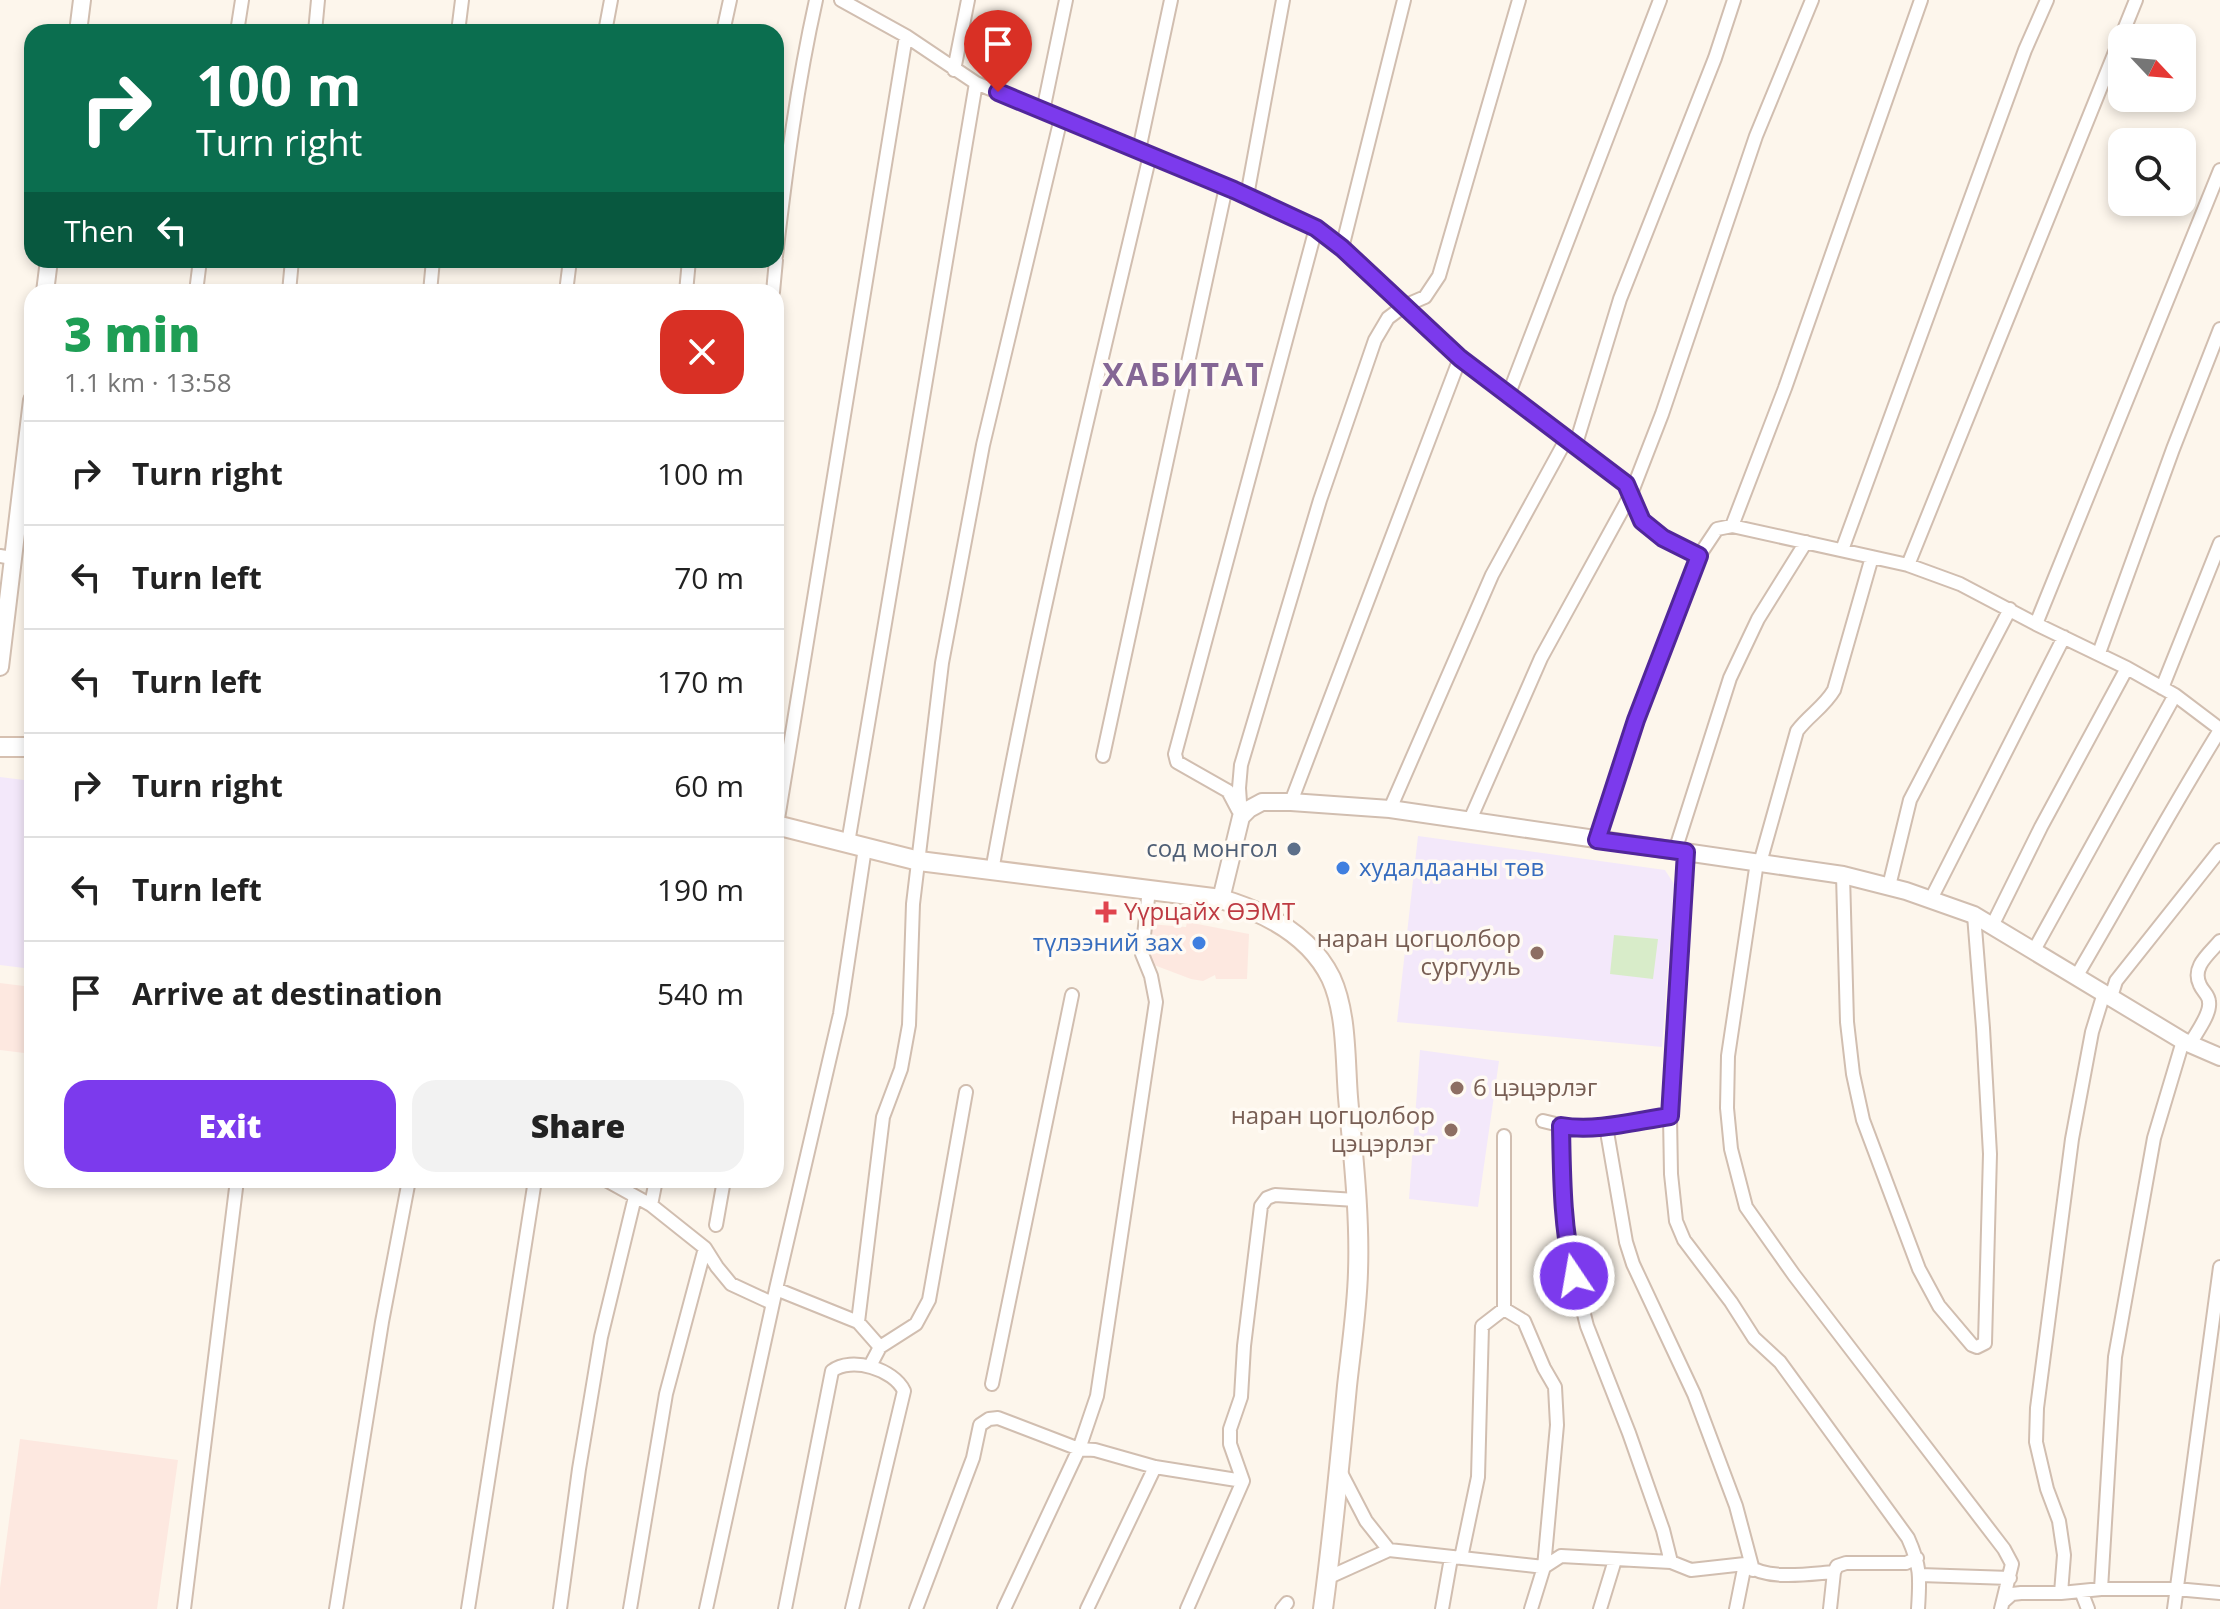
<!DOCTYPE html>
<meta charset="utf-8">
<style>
:root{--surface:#fff;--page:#f2f2f2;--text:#222;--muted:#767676;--line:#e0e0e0;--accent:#7c3aed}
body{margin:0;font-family:"Open Sans",sans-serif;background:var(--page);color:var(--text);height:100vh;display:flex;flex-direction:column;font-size:30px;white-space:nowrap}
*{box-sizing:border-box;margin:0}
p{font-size:26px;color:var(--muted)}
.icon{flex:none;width:44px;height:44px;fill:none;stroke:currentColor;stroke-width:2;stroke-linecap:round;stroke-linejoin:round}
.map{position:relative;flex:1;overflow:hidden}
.details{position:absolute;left:24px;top:284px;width:760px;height:904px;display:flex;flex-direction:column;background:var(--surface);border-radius:24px;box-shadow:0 4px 12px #0003}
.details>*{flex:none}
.top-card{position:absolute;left:24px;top:24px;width:760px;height:244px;border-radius:24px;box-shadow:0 4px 12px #0003;background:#0b6e4f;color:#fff;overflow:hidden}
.needle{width:52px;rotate:116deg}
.buttons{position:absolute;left:2108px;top:24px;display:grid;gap:16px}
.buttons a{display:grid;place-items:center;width:88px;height:88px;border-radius:16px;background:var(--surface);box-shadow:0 4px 12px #0003;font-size:40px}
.pin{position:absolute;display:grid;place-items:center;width:68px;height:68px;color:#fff;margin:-82px -34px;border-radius:50% 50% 50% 0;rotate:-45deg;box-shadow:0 0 8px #0007}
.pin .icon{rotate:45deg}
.me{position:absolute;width:88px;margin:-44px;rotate:348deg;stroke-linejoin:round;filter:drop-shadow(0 0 6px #0008)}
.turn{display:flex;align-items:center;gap:28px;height:168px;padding:0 40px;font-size:36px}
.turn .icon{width:104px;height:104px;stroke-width:2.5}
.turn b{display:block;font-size:56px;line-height:68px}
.then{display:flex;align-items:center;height:76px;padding:0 40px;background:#0003;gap:16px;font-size:30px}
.round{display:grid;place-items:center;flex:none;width:84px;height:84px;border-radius:24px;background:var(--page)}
.head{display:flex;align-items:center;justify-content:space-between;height:136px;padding:0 40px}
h1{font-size:48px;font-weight:800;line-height:60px;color:#1e9e55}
.cta{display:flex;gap:16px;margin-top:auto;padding:16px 40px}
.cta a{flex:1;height:92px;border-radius:24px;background:var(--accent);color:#fff;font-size:32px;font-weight:800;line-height:92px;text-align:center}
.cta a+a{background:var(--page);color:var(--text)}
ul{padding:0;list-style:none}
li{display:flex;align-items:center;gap:24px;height:104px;padding:0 40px;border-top:2px solid var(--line)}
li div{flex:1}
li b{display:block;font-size:30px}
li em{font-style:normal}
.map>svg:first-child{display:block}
</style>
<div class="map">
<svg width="2220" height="1609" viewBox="0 0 2220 1609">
<rect width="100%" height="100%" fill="#fdf6ec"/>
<path fill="#fde8e0" d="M 1187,922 L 1249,934 L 1247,979 L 1216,979 L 1215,975 L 1203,981 L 1191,979 L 1154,965 L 1154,962 L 1148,962 L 1149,924 L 1186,927 Z
M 0,983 L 32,987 L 32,1054 L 0,1050 Z
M 20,1439 L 178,1460 L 157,1609 L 0,1609 L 0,1588 Z"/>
<path fill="#f3e8fa" d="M 0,777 L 32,781 L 32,969 L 0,965 Z
M 1418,836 L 1665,870 L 1674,884 L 1662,1047 L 1397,1022 Z
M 1420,1050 L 1499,1061 L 1478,1207 L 1409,1199 Z"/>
<path fill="#d8ecc9" d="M 1614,935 L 1658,939 L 1653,979 L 1610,974 Z"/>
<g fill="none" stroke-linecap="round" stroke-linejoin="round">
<g stroke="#d1beb0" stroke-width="16">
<path id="minor" d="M 841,0 L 906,36 L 976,83 L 1234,190 L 1316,228 L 1342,248 L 1460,358 L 1626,484 L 1642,521 L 1663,538 L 1699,556 L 1717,529 L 1732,526 L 1908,565 L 1960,584 L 2036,624 L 2127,668 L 2175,695 L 2220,729
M 237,32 L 242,0
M 315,32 L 318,0
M 458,32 L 462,0
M 605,32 L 611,0
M 723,32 L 730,0
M 954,70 L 968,0
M 1043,111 L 1066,0
M 1139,150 L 1171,0
M 1247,196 L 1283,0
M 1342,248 L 1404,0
M 776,256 C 786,170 797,85 816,0
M 196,292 L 200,260
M 289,292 L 292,260
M 430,292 L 433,260
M 566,292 L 570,260
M 686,292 L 689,260
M 773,292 L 776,260
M 1508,396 L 1660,0
M 1575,447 L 1620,299 L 1715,58 L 1734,0
M 1732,526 L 1785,388 L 1921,0
M 1842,550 L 2025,50 L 2047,0
M 0,556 L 12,558
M 1908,565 L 2136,0
M 2036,624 L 2220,170
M 2099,653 L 2173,449 L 2220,329
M 2162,688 L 2220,543
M 1103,756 L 1226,187
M 1291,802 L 1460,358
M 1390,809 L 1492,575 L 1567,438
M 1238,810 L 1228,791 L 1177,762 L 1175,754 L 1316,228
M 1241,817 L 1239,788 L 1241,765 L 1320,500 L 1375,340 L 1388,318 L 1404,306 L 1425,297 L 1439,276 L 1519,0
M 1470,820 L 1541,658 L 1631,494 L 1662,414 L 1756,136 L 1812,0
M 776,831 L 906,36
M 1597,840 L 1636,720 L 1699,556
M 848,843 L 976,83
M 1675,851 L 1730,678 L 1758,619 L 1806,542
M 1686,852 L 1670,1116 L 1671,1174 L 1676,1221 L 1684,1240 L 1731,1302 L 1754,1338 L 1780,1362 L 1908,1538 C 1921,1567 1920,1578 1918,1609
M 1757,862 L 1728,1056 L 1727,1108 L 1731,1149 L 1746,1207 L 1794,1275 L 2004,1549 L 2012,1564 L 2001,1609
M 1760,863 L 1797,731 C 1809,715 1824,707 1834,690 L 1872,557
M 992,871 C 1035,630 1094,393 1150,155
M 1843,875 L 1847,1022 L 1853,1074 L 1863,1120 L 1919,1269 L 1939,1306 L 1972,1345 L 1977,1347 L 1985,1343 L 1990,1154 L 1983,1028 L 1974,915
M 1889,886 L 1910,800 L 2010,609
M 1931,899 L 2064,637
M 1992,926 L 2041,827 L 2127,668
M 2033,952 L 2175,695
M 2076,977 C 2124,895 2170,811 2220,730
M 2111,997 L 2116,981 L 2220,850
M 2190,1044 C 2196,1033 2211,1014 2209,1002 C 2209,995 2203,992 2200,985 C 2191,967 2209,954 2220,941
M 1543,1121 L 1572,1128 L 1606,1126 L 1670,1116
M 1561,1126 L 1562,1198 L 1568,1251 L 1587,1326 L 1629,1433 L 1663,1530 L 1671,1562
M 1606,1126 L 1626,1242 L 1633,1264 L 1694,1394 L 1736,1506 L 1753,1570
M 606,1180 L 651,1205 L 705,1248 L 717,1267 L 731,1284 L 772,1303
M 651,1205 L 656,1180
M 716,1225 L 724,1180
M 776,1289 L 858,1322 L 880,1347 L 870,1366
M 1504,1309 L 1524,1321 L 1544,1368 L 1555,1387 L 1557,1425 L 1544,1567 L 1531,1609
M 1504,1309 L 1504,1136
M 858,1322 L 883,1117 L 901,1069 L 909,1025 L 913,904 L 942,663 L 983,445 L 1061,118
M 880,1347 L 916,1324 L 929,1300 L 966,1092
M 992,1384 L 1072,995
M 1339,1469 L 1366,1521 L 1389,1550
M 1461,1558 L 1478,1477 L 1482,1326 L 1504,1309
M 1920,1575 L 2010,1578
M 1327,1578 L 1389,1550 L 1544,1567 L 1561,1556 L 1671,1562 L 1691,1570 L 1745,1564 C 1768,1581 1807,1574 1834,1572 L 1837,1566 L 1846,1563 L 1906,1563 L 1917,1558
M 2101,1589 L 2115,1357 L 2154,1138 L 2183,1041
M 2081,1591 L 2088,1609
M 2061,1593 L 2064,1555 L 2059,1521 L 2047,1489 L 2036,1442 L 2037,1408 L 2072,1139 L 2092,1032 L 2104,993
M 2003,1602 L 2012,1594 L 2021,1593 L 2061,1593 L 2101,1589 L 2176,1589 L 2220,1593
M 184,1609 L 237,1180
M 336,1609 L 382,1322 L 409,1180
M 468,1609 L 535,1180
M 560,1609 L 579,1469 L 601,1337 L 635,1197
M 630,1609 L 666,1394 L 705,1248
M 706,1609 L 776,1289 L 840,1014 L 865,848
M 785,1609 L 832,1371 C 851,1356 894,1369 904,1391 L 852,1609
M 916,1609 L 973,1458 L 980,1425 L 989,1419 L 998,1418 L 1079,1449 L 1095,1450 L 1155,1467 L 1243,1481
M 1004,1609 L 1079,1449 L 1097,1396 L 1156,1002 L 1151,976 L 1142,954 L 1149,889
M 1087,1609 L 1155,1467
M 1187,1609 L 1243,1481 L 1230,1444 L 1230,1429 L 1241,1397 L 1244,1346 L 1261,1206 L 1267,1198 L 1275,1195 L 1356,1200
M 1282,1609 L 1287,1603
M 1442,1609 L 1451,1558
M 1600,1609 L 1615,1560
M 1736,1609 L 1745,1564
M 1830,1609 L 1834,1572
M 2174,1609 L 2220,1267"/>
</g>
<g stroke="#d1beb0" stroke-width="20">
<path id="tertiary" d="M 78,32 L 82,0
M 45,292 L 49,260
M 0,667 L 32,400
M 1221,899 L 1241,817 L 1249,809 L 1262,802 L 1291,802 L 1390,809 L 1843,875 L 1906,891 L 1974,915 L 2183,1041 L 2220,1057"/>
</g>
<g stroke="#d6c0b0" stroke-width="22">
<path id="secondary" d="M 0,747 L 32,747
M 776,825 L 919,861 L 1221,899 C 1265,912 1310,935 1331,978 C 1347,1013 1345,1059 1348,1097 C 1353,1155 1360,1214 1358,1272 C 1357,1310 1351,1349 1347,1386 C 1340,1461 1333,1535 1323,1609"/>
</g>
<use href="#minor" stroke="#fff" stroke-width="12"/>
<use href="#tertiary" stroke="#fff" stroke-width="16"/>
<use href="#secondary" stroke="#fff" stroke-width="18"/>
</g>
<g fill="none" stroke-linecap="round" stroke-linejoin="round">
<g stroke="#51269a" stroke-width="20">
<path id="route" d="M 998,92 L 1234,190 L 1316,228 L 1342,248 L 1460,358 L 1626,484 L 1642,521 L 1663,538 L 1699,556 L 1636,720 L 1597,840 L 1686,852 L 1670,1116 C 1635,1121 1596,1132 1561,1126 C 1562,1177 1562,1227 1574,1276"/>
</g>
<use href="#route" stroke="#7c3aed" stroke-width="14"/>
</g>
<circle fill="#5c6f8a" stroke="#fffaf3" stroke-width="3" cx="1294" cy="849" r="8"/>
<g fill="#3f7fe0" stroke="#fffaf3" stroke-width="3">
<circle cx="1343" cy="868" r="8"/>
<circle cx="1199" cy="943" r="8"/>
</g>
<path fill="#e0444e" stroke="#fffaf3" stroke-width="3" d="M1102 900h8v8h8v8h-8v8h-8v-8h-8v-8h8z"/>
<g fill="#8d6e63" stroke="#fffaf3" stroke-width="3">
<circle cx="1537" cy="953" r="8"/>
<circle cx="1457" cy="1088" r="8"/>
<circle cx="1451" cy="1130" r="8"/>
</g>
<g text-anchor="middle" stroke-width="7" stroke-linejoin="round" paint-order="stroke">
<g font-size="24" fill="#4e5e75" stroke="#fffaf3" text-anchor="end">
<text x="1278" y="857">сод монгол</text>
</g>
<g font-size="24" fill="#366cbe" stroke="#fffaf3" text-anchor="start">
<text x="1359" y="876">худалдааны төв</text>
<text x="1183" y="951" text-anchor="end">түлээний зах</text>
</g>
<g font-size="24" fill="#be3a42" stroke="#fffaf3" text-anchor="start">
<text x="1124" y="920">Үүрцайх ӨЭМТ</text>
</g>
<g font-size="24" fill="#785e54" stroke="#fffaf3" text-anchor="end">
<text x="1521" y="947">наран цогцолбор<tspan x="1521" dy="28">сургууль</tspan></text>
<text x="1473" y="1096" text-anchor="start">6 цэцэрлэг</text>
<text x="1435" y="1124">наран цогцолбор<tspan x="1435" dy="28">цэцэрлэг</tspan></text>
</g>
<g font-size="32" font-weight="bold" letter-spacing="2" fill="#846695" stroke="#fffaf3">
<text x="1184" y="386">ХАБИТАТ</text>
</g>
</g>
</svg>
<div class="buttons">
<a><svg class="needle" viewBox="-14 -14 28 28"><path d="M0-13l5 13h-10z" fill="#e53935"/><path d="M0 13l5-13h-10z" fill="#767676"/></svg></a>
<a><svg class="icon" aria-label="search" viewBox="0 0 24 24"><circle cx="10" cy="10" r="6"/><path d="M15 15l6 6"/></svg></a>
</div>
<div class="pin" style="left:998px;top:92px;background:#d93025"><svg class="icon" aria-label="arrive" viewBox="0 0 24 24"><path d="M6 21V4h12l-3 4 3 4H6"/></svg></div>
<svg class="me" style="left:1574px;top:1276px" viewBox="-20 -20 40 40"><circle r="17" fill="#7c3aed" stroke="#fff" stroke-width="3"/><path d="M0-11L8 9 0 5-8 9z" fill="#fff"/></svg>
<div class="top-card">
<div class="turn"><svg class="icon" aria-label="right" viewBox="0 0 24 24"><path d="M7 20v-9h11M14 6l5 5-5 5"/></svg><div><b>100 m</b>Turn right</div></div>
<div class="then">Then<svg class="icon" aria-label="left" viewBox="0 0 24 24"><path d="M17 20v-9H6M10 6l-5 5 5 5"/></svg></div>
</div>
<section class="details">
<div class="head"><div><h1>3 min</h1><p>1.1 km · 13:58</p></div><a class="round" style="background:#d93025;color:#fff"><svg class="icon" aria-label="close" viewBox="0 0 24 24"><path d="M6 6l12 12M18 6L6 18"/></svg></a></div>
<ul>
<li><svg class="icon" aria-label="right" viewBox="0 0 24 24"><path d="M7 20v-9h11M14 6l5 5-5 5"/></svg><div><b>Turn right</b></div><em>100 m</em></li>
<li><svg class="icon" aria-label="left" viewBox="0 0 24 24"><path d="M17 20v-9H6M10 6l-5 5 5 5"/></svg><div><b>Turn left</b></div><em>70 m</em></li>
<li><svg class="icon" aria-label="left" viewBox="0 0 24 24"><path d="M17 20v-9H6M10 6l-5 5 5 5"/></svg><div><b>Turn left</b></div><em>170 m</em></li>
<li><svg class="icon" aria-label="right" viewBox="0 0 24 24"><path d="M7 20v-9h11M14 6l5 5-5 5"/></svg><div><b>Turn right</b></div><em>60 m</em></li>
<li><svg class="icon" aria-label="left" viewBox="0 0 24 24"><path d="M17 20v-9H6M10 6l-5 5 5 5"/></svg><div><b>Turn left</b></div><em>190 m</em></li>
<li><svg class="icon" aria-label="arrive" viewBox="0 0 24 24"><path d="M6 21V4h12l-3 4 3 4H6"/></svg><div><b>Arrive at destination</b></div><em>540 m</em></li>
</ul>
<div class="cta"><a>Exit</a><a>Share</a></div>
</section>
</div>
